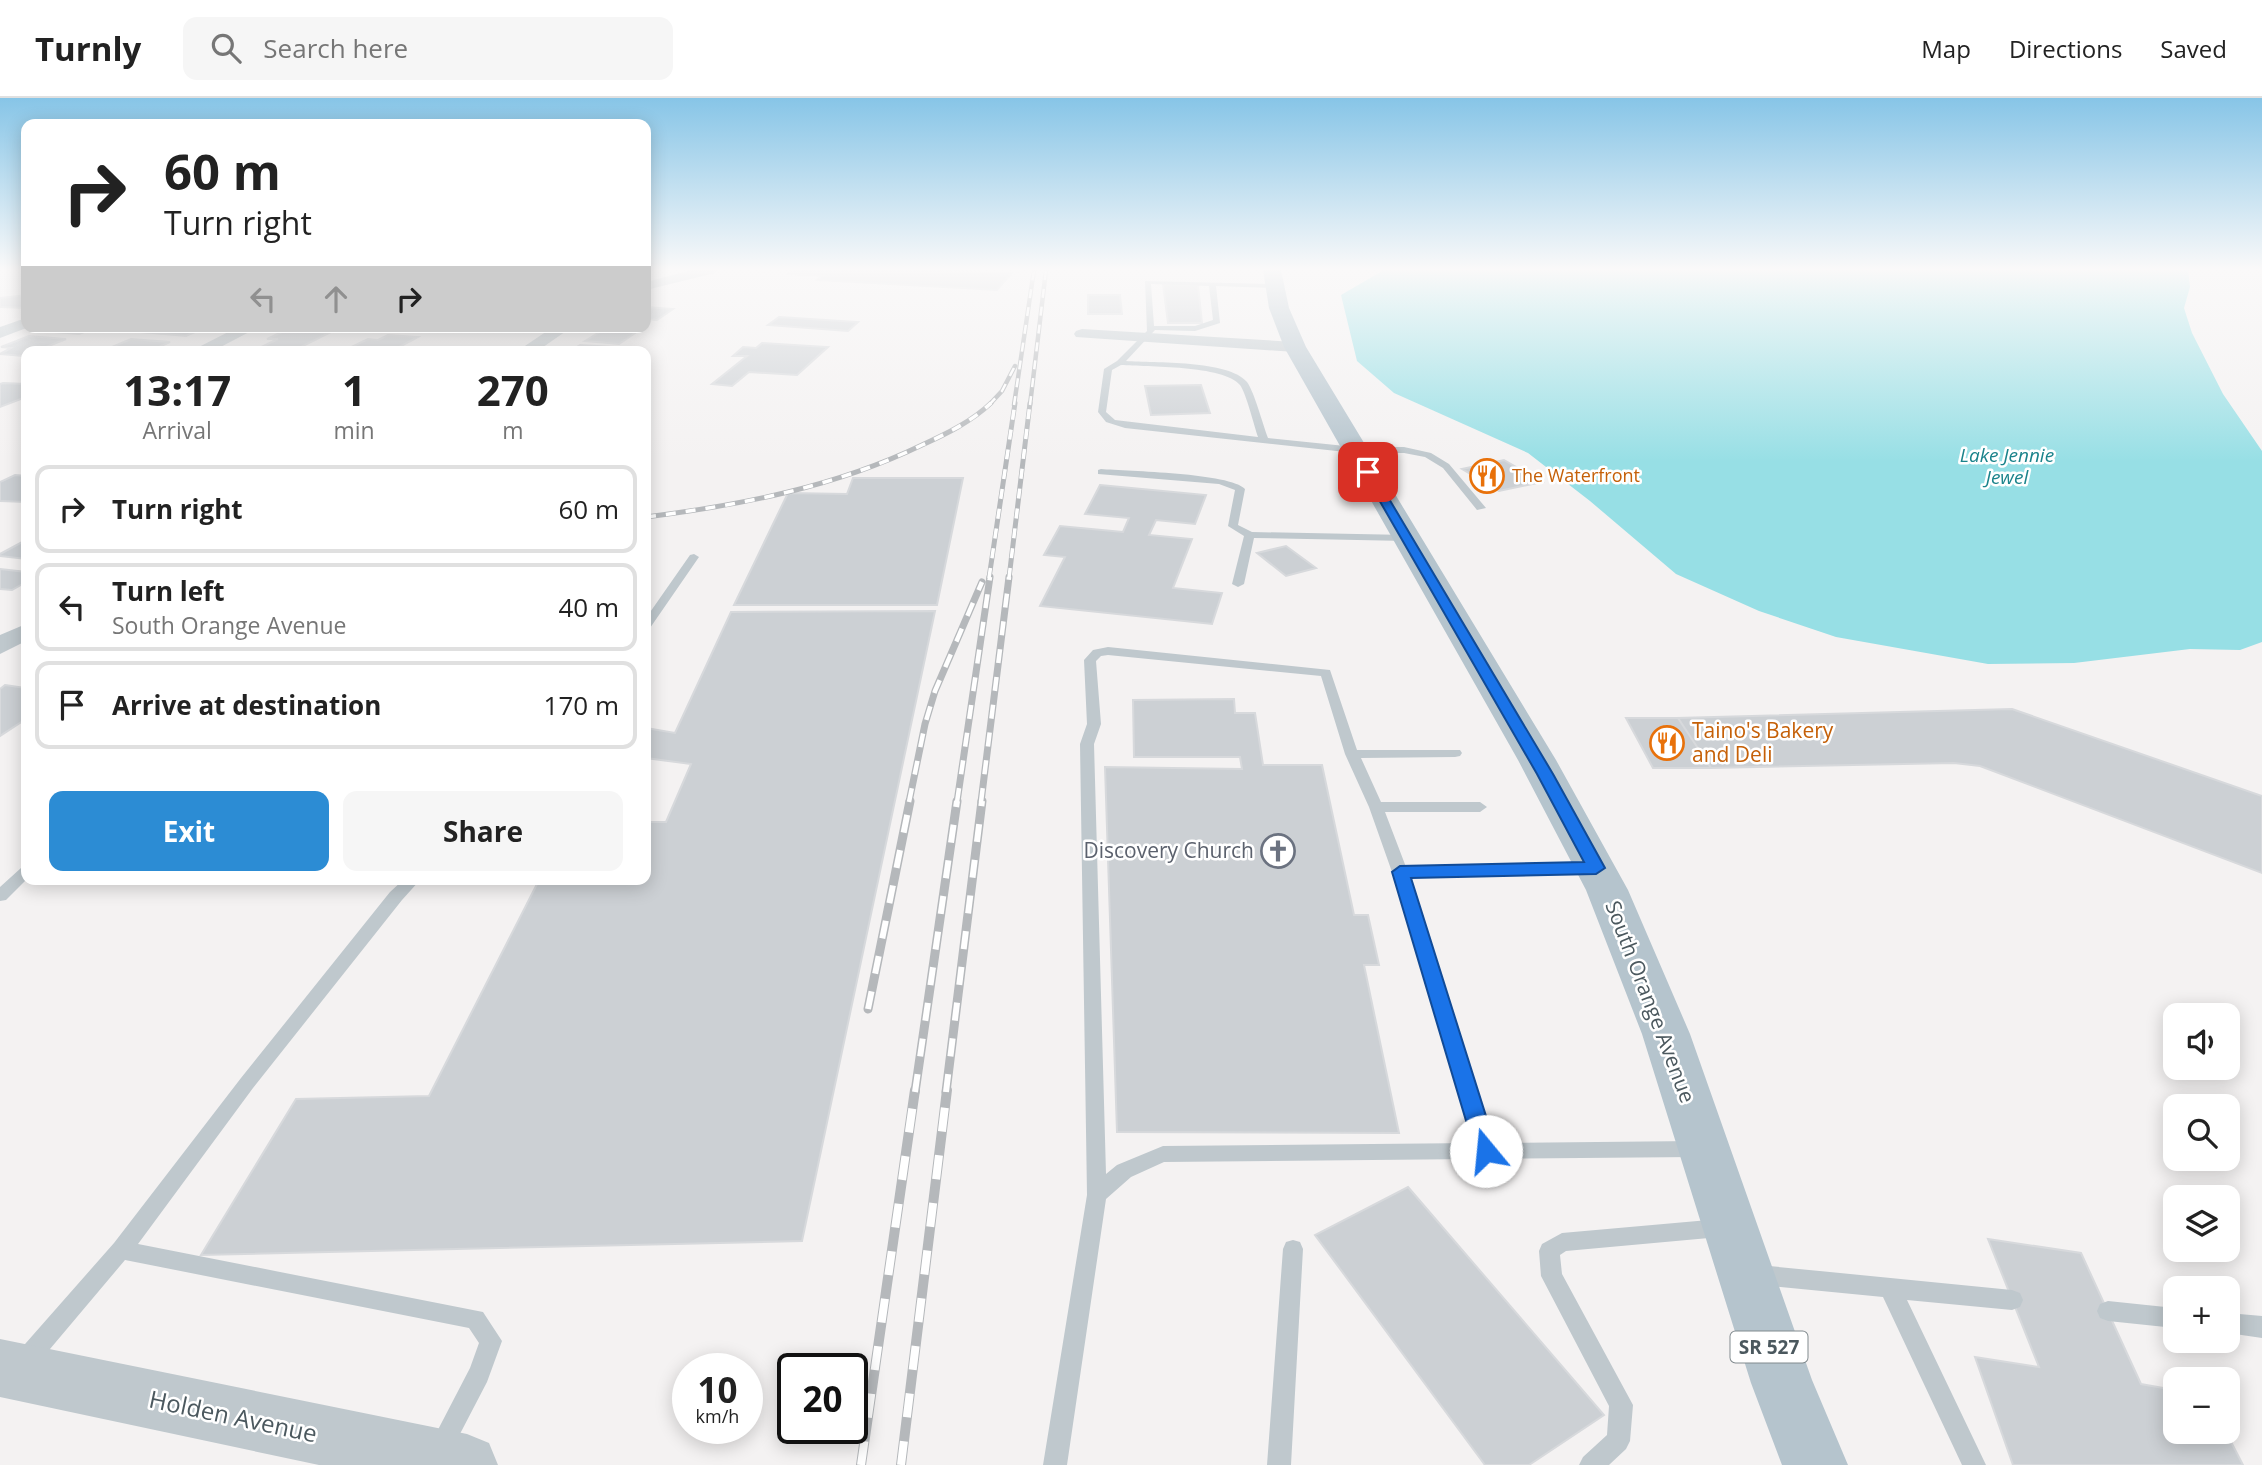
<!DOCTYPE html>
<meta charset="utf-8">
<style>
:root{--surface:#fff;--page:#f6f6f6;--text:#222;--muted:#767676;--line:#e0e0e0;--accent:#2c8cd4}
body{margin:0;font-family:"Open Sans",sans-serif;background:var(--page);color:var(--text);height:100vh;display:flex;flex-direction:column;font-size:26px;white-space:nowrap}
*{box-sizing:border-box;margin:0}
p{font-size:23px;color:var(--muted)}
.icon{flex:none;width:38px;height:38px;fill:none;stroke:currentColor;stroke-width:2;stroke-linecap:round;stroke-linejoin:round}
.map{position:relative;flex:1;overflow:hidden}
.panel{position:absolute;left:21px;top:248px;width:630px;height:539px;display:flex;flex-direction:column;background:var(--surface);border-radius:14px;box-shadow:0 4px 18px #0003}
.panel>*{flex:none}
.top-card{position:absolute;left:21px;top:21px;width:630px;height:214px;border-radius:14px;box-shadow:0 4px 18px #0003;background:#fff;color:var(--text);overflow:hidden}
.buttons{position:absolute;left:2163px;top:905px;display:grid;gap:14px}
.buttons a{display:grid;place-items:center;width:77px;height:77px;border-radius:14px;background:var(--surface);box-shadow:0 4px 18px #0003;font-size:35px}
.speed{position:absolute;left:672px;top:1255px;display:flex;gap:14px;font-size:35px;font-weight:700;text-align:center}
.speed>*{display:grid;place-content:center;width:91px;height:91px;border-radius:50%;background:var(--surface);box-shadow:0 4px 18px #0003;line-height:1}
.speed small{font-size:18px;font-weight:400}
.speed .limit{border:4px solid #111;border-radius:10px;background:#fff;color:#111}
.pin{position:absolute;display:grid;place-items:center;width:60px;height:60px;color:#fff;margin:-30px;border-radius:14px;box-shadow:0 4px 10px #0006}
.me{position:absolute;width:77px;margin:-38px;rotate:343deg;stroke-linejoin:round;filter:drop-shadow(0 0 5px #0008)}
.turn{display:flex;align-items:center;gap:24px;height:147px;padding:0 28px;font-size:32px}
.turn .icon{width:91px;height:91px;stroke-width:2.5}
.turn b{display:block;font-size:49px;line-height:60px}
.lanes{display:flex;align-items:center;height:66px;padding:0 28px;background:#0003;justify-content:center;gap:35px;direction:ltr}
.lanes .off{opacity:.35}
.eta{display:flex;justify-content:space-evenly;align-items:center;height:119px;text-align:center}
.eta b{font-size:42px;font-weight:700;line-height:49px}
.cta{display:flex;gap:14px;margin-top:auto;padding:14px 28px}
.cta a{flex:1;height:80px;border-radius:14px;background:var(--accent);color:#fff;font-size:28px;font-weight:700;line-height:80px;text-align:center}
.cta a+a{background:var(--page);color:var(--text)}
ul{padding:0;list-style:none}
li{display:flex;align-items:center;gap:21px;height:88px;margin:0 14px 10px;padding:0 14px;border:4px solid var(--line);border-radius:14px}
li div{flex:1}
li b{display:block;font-size:26px}
li em{font-style:normal}
header{display:flex;align-items:center;gap:42px;box-sizing:border-box;height:98px;padding:0 35px;background:var(--surface);border-bottom:2px solid var(--line)}
header strong{font-size:33px}
nav{display:flex;gap:38px;margin-inline-start:auto;font-size:24px}
.search{width:490px;height:63px;background:var(--page);display:flex;align-items:center;gap:18px;box-sizing:border-box;padding:0 24px;border-radius:14px;color:var(--muted);font-size:26px}
.map>svg:first-child{display:block}
</style>
<header>
<strong>Turnly</strong>
<div class="search"><svg class="icon" aria-label="search" viewBox="0 0 24 24"><circle cx="10" cy="10" r="6"/><path d="M15 15l6 6"/></svg>Search here</div>
<nav><a>Map</a><a>Directions</a><a>Saved</a></nav>
</header>
<div class="map">
<svg width="2262" height="1367" viewBox="0 0 2262 1367">
<rect width="100%" height="100%" fill="#f4f2f2"/>
<path fill="#97dfe5" d="M 1384,172 L 2188,172 L 2190,189 L 2184,210 L 2192,235 L 2223,296 L 2262,353 L 2262,544 L 2240,552 L 2190,551 L 2074,565 L 1988,566 L 1836,539 L 1759,513 L 1676,476 L 1590,403 L 1528,355 L 1394,295 L 1357,263 L 1341,197 Z"/>
<path fill="#ccd0d4" stroke="#d7d9dc" stroke-width="2" d="M 793,172 L 940,172 L 1011,176 L 997,192 L 817,182 L 822,178 L 788,176 Z
M 1163,186 L 1198,187 L 1202,225 L 1168,225 Z
M 26,197 L 26,210 L 0,209 L 0,200 Z
M 1088,197 L 1120,197 L 1122,216 L 1088,216 Z
M 646,209 L 673,211 L 657,222 L 646,221 Z
M 779,219 L 858,224 L 848,233 L 768,227 Z
M 68,229 L 97,229 L 79,236 L 55,234 Z
M 154,229 L 206,229 L 186,238 L 141,234 Z
M 608,229 L 644,229 L 619,246 L 585,243 Z
M 286,232 L 329,235 L 293,253 L 259,250 L 278,241 L 267,241 Z
M 388,237 L 418,239 L 390,254 L 355,254 L 360,251 L 349,250 L 368,241 L 378,242 Z
M 29,238 L 66,241 L 34,254 L 26,254 L 23,258 L 0,256 L 11,250 L 1,249 Z
M 131,241 L 170,244 L 148,254 L 100,254 Z
M 762,245 L 828,249 L 797,277 L 749,274 L 732,288 L 712,286 L 747,258 L 733,258 L 743,249 L 756,250 Z
M 580,247 L 616,249 L 609,254 L 569,254 Z
M 3,285 L 26,286 L 26,299 L 0,309 L 0,286 Z
M 1201,287 L 1210,315 L 1151,317 L 1145,288 Z
M 1504,362 L 1542,384 L 1499,393 L 1462,371 Z
M 15,377 L 26,378 L 26,404 L 0,403 L 0,384 Z
M 853,380 L 963,380 L 937,507 L 734,507 L 788,395 L 847,396 Z
M 1100,387 L 1206,397 L 1195,426 L 1156,422 L 1149,437 L 1192,441 L 1173,490 L 1222,495 L 1212,526 L 1040,508 L 1065,459 L 1044,457 L 1060,428 L 1123,434 L 1129,420 L 1085,416 Z
M 26,442 L 26,461 L 0,458 L 0,456 Z
M 1286,448 L 1316,470 L 1286,478 L 1257,455 Z
M 0,471 L 26,474 L 26,484 L 12,492 L 0,491 Z
M 935,513 L 802,1143 L 201,1157 L 296,1001 L 429,998 L 539,782 L 646,782 L 646,724 L 666,724 L 691,666 L 646,660 L 646,630 L 675,635 L 731,514 Z
M 5,587 L 26,590 L 26,621 L 0,638 L 0,591 Z
M 1234,601 L 1235,615 L 1255,615 L 1263,667 L 1322,667 L 1354,817 L 1368,817 L 1379,867 L 1364,867 L 1399,1035 L 1117,1034 L 1105,669 L 1242,671 L 1240,659 L 1134,659 L 1133,602 Z
M 2012,611 L 2262,698 L 2262,775 L 1980,668 L 1954,665 L 1711,670 L 1678,620 Z
M 1626,620 L 1678,620 L 1711,670 L 1653,670 Z
M 1408,1089 L 1604,1317 L 1529,1367 L 1485,1367 L 1315,1137 Z
M 1988,1141 L 2081,1155 L 2141,1286 L 2175,1292 L 2175,1334 L 2226,1334 L 2243,1367 L 2013,1367 L 1975,1259 L 2039,1269 Z"/>
<g fill="none" stroke-linecap="round" stroke-linejoin="round">
<path fill="#bfc8cd" fill-rule="evenodd" d="M 1145,183 L 1274,186 L 1277,188 L 1274,190 L 1216,188 L 1220,225 L 1195,233 L 1155,232 L 1126,263 C 1154,265 1229,262 1247,284 C 1254,293 1263,327 1268,340 L 1355,349 L 1404,349 L 1431,355 L 1449,366 L 1486,410 L 1477,412 L 1443,370 L 1425,359 L 1404,355 L 1355,355 L 1125,330 L 1106,324 L 1098,314 L 1104,271 L 1117,263 L 1147,233 ZM 1151,186 L 1209,188 L 1213,222 L 1195,228 L 1154,228 ZM 1121,267 C 1146,269 1224,267 1240,287 C 1246,295 1254,327 1258,339 L 1115,322 L 1106,314 L 1112,272 Z
M 1101,371 C 1127,373 1231,375 1245,391 L 1238,427 L 1252,434 L 1407,437 L 1412,440 L 1407,443 L 1254,440 L 1244,486 L 1238,489 L 1232,486 L 1244,438 L 1228,428 L 1235,392 L 1219,386 L 1098,376 L 1098,372 Z
M 694,456 L 699,459 L 650,530 L 646,531 L 646,520 L 690,457 Z
M 1108,549 L 1330,572 L 1357,652 L 1460,652 L 1462,655 L 1460,658 L 1455,659 L 1361,660 L 1381,704 L 1480,704 L 1487,709 L 1480,714 L 1385,714 L 1406,769 L 1596,766 L 1599,770 L 1596,774 L 1591,775 L 1409,779 L 1493,1045 L 1695,1043 L 1702,1045 L 1705,1051 L 1702,1057 L 1695,1059 L 1164,1064 L 1131,1079 L 1106,1101 L 1067,1367 L 1043,1367 L 1087,1097 L 1080,646 L 1087,626 L 1084,562 L 1093,552 ZM 1108,557 L 1321,578 L 1345,656 L 1369,709 L 1392,774 L 1474,1045 L 1163,1048 L 1117,1067 L 1106,1076 L 1094,646 L 1101,626 L 1096,563 L 1101,558 Z
M 26,769 L 26,782 L 6,802 L 0,803 L 0,789 L 21,770 Z
M 403,782 L 420,782 L 402,802 L 253,990 L 138,1146 L 483,1214 L 502,1243 L 487,1284 L 449,1357 L 441,1361 L 433,1357 L 429,1349 L 470,1270 L 479,1245 L 469,1230 L 125,1162 L 34,1270 L 26,1273 L 18,1270 L 15,1262 L 18,1254 L 114,1145 L 241,980 L 390,794 Z
M 1720,1121 L 1727,1123 L 1730,1130 L 1727,1137 L 1720,1139 L 1566,1153 L 1560,1157 L 1562,1176 L 1633,1307 L 1630,1343 L 1626,1351 L 1609,1367 L 1579,1367 L 1583,1359 L 1607,1337 L 1609,1308 L 1541,1178 L 1539,1153 L 1542,1146 L 1562,1135 Z
M 1293,1142 L 1300,1144 L 1303,1151 L 1291,1367 L 1267,1367 L 1283,1151 L 1286,1144 Z
M 1759,1167 L 2012,1192 L 2020,1195 L 2023,1202 L 2020,1209 L 2012,1212 L 1907,1202 L 1986,1367 L 1962,1367 L 1883,1199 L 1759,1187 L 1752,1184 L 1748,1177 L 1752,1170 Z
M 2108,1203 L 2175,1210 L 2175,1230 L 2108,1223 L 2100,1220 L 2097,1213 L 2100,1206 Z
M 2228,1215 L 2262,1218 L 2262,1240 L 2228,1235 Z"/>
<path fill="#bfc8cd" fill-rule="evenodd" d="M 692,172 L 717,172 L 715,175 L 646,192 L 646,184 Z
M 26,220 L 26,229 L 29,229 L 0,240 L 0,229 Z
M 238,229 L 259,229 L 211,254 L 189,254 Z
M 553,229 L 572,229 L 536,254 L 516,254 Z
M 1082,231 L 1295,244 L 1303,249 L 1295,254 L 1076,239 L 1074,236 L 1076,233 Z
M 26,526 L 26,543 L 0,556 L 0,537 Z"/>
<path fill="#bfc8cd" fill-rule="evenodd" d="M 0,1241 L 467,1336 L 489,1345 L 498,1367 L 319,1367 L 0,1299 Z"/>
<path fill="#b5c4cd" fill-rule="evenodd" d="M 1263,172 L 1281,172 L 1289,210 L 1306,249 L 1556,662 L 1628,792 L 1690,936 L 1812,1282 L 1848,1367 L 1782,1367 L 1751,1285 L 1642,936 L 1586,792 L 1518,662 L 1284,249 L 1269,210 Z"/>
<g stroke="#b5b8bb" stroke-width="4.5">
<path id="rail-far4" d="M 989,307 L 1002,293 L 1015,268
M 1014,307 L 1034,172
M 1030,307 L 1046,172"/>
</g>
<g stroke="#b5b8bb" stroke-width="5">
<path id="rail-far3" d="M 646,419 C 741,407 835,389 922,347 C 946,336 971,324 991,305
M 989,480 L 1015,305
M 1009,480 L 1030,305"/>
</g>
<g stroke="#b5b8bb" stroke-width="7">
<path id="rail-far2" d="M 909,704 L 925,626 L 935,593 L 982,484
M 957,704 L 990,479
M 981,704 L 1009,479"/>
</g>
<g stroke="#b5b8bb" stroke-width="9">
<path id="rail-far1" d="M 868,911 L 910,703
M 915,994 L 957,703
M 946,994 L 982,703"/>
</g>
<g stroke="#b5b8bb" stroke-width="10">
<path id="rail" d="M 861,1367 L 915,992
M 901,1367 L 947,992"/>
</g>
<use href="#rail-far4" stroke="#fff" stroke-width="2.5" stroke-dasharray="9" stroke-linecap="butt"/>
<use href="#rail-far3" stroke="#fff" stroke-width="3.5" stroke-dasharray="10" stroke-linecap="butt"/>
<use href="#rail-far2" stroke="#fff" stroke-width="4.5" stroke-dasharray="14" stroke-linecap="butt"/>
<use href="#rail-far1" stroke="#fff" stroke-width="6" stroke-dasharray="18" stroke-linecap="butt"/>
<use href="#rail" stroke="#fff" stroke-width="8" stroke-dasharray="24" stroke-linecap="butt"/>
</g>
<linearGradient id="sky" x2="0" y2="1"><stop stop-color="#87c5e7"/><stop offset="0.47" stop-color="#faf9f9"/><stop offset="1" stop-color="#faf9f9" stop-opacity="0"/></linearGradient>
<rect width="2262" height="364" fill="url(#sky)"/>
<path fill="#1a73e8" stroke="#114b97" stroke-width="2" d="M 1368,371 L 1373,374 L 1553,676 L 1605,770 L 1596,776 L 1411,780 L 1497,1053 L 1494,1059 L 1486,1062 L 1478,1059 L 1475,1053 L 1392,774 L 1400,768 L 1584,764 L 1537,676 L 1363,374 Z"/>
<defs>
<g id="restaurant-ring" transform="scale(1.75)"><circle r="9.5" fill="#fff" stroke="#e8710a" stroke-width="1.5"/><path d="M-5-6h1v4h1v-4h1v4h1v-4h1v5L-1.5 .5V6h-2V.5L-5-1ZM5-6V6H3V1.5H1.5Q1.5-4 5-6Z" fill="#e8710a"/></g>
<g id="church-ring" transform="scale(1.75)"><circle r="9.5" fill="#fff" stroke="#6b7280" stroke-width="1.5"/><path d="M-1.2-6h2.4v3.5h3.3v2.4h-3.3V6h-2.4V-.1h-3.3v-2.4h3.3Z" fill="#6b7280"/></g>
</defs>
<g fill-rule="evenodd">
<use href="#restaurant-ring" x="1487" y="378"/>
<use href="#restaurant-ring" x="1667" y="645"/>
<use href="#church-ring" x="1278" y="753"/>
</g>
<g text-anchor="middle" stroke-width="5" stroke-linejoin="round" paint-order="stroke">
<g font-size="18" fill="#c56008" stroke="#fff" text-anchor="start">
<text x="1512" y="384">The Waterfront</text>
</g>
<g font-size="19" font-style="italic" fill="#1a838b" stroke="#fff">
<text x="2007" y="364">Lake Jennie<tspan x="2007" dy="22">Jewel</tspan></text>
</g>
<rect fill="#fff" stroke="#818a8e" stroke-width="2" x="1730.5" y="1233.5" width="77" height="31" rx="5"/>
<g font-size="19" font-weight="bold" fill="#4b585e">
<text x="1769" y="1256">SR 527</text>
</g>
<g font-size="21" fill="#c56008" stroke="#fff" text-anchor="start">
<text x="1692" y="640">Taino's Bakery<tspan x="1692" dy="24">and Deli</tspan></text>
</g>
<g font-size="21" fill="#5b616d" stroke="#fff" text-anchor="end">
<text x="1254" y="760">Discovery Church</text>
</g>
<g font-size="21" fill="#4b585e" stroke="#fff">
<text transform="translate(1650 904) rotate(69)" y="7">South Orange Avenue</text>
</g>
<g font-size="24" fill="#4b585e" stroke="#fff">
<text transform="translate(233 1319) rotate(12)" y="8">Holden Avenue</text>
</g>
</g>
</svg>
<div class="buttons">
<a><svg class="icon" aria-label="sound" viewBox="0 0 24 24"><path d="M4 9h4l5-4v14l-5-4H4zM17 9q2 3 0 6"/></svg></a>
<a><svg class="icon" aria-label="search" viewBox="0 0 24 24"><circle cx="10" cy="10" r="6"/><path d="M15 15l6 6"/></svg></a>
<a><svg class="icon" aria-label="layers" viewBox="0 0 24 24"><path d="M12 4l9 5-9 5-9-5zM3 14l9 5 9-5"/></svg></a>
<a>+</a>
<a>−</a>
</div>
<div class="speed"><div>10<small>km/h</small></div><div class="limit">20</div></div>
<div class="pin" style="left:1368px;top:374px;background:#d93025"><svg class="icon" aria-label="arrive" viewBox="0 0 24 24"><path d="M6 21V4h12l-3 4 3 4H6"/></svg></div>
<svg class="me" style="left:1486px;top:1053px" viewBox="-20 -20 40 40"><circle r="19" fill="#fff"/><path d="M0-13L10 11 0 6-10 11z" fill="#1a73e8"/></svg>
<div class="top-card">
<div class="turn"><svg class="icon" aria-label="right" viewBox="0 0 24 24"><path d="M7 20v-9h11M14 6l5 5-5 5"/></svg><div><b>60 m</b>Turn right</div></div>
<div class="lanes"><svg class="icon off" aria-label="left" viewBox="0 0 24 24"><path d="M17 20v-9H6M10 6l-5 5 5 5"/></svg><svg class="icon off" aria-label="ahead" viewBox="0 0 24 24"><path d="M12 20V5M6 11l6-6 6 6"/></svg><svg class="icon" aria-label="right" viewBox="0 0 24 24"><path d="M7 20v-9h11M14 6l5 5-5 5"/></svg></div>
</div>
<section class="panel">
<div class="eta">
<div><b>13:17</b><p>Arrival</p></div>
<div><b>1</b><p>min</p></div>
<div><b>270</b><p>m</p></div>
</div>
<ul>
<li><svg class="icon" aria-label="right" viewBox="0 0 24 24"><path d="M7 20v-9h11M14 6l5 5-5 5"/></svg><div><b>Turn right</b></div><em>60 m</em></li>
<li><svg class="icon" aria-label="left" viewBox="0 0 24 24"><path d="M17 20v-9H6M10 6l-5 5 5 5"/></svg><div><b>Turn left</b><p>South Orange Avenue</p></div><em>40 m</em></li>
<li><svg class="icon" aria-label="arrive" viewBox="0 0 24 24"><path d="M6 21V4h12l-3 4 3 4H6"/></svg><div><b>Arrive at destination</b></div><em>170 m</em></li>
</ul>
<div class="cta"><a>Exit</a><a>Share</a></div>
</section>
</div>
